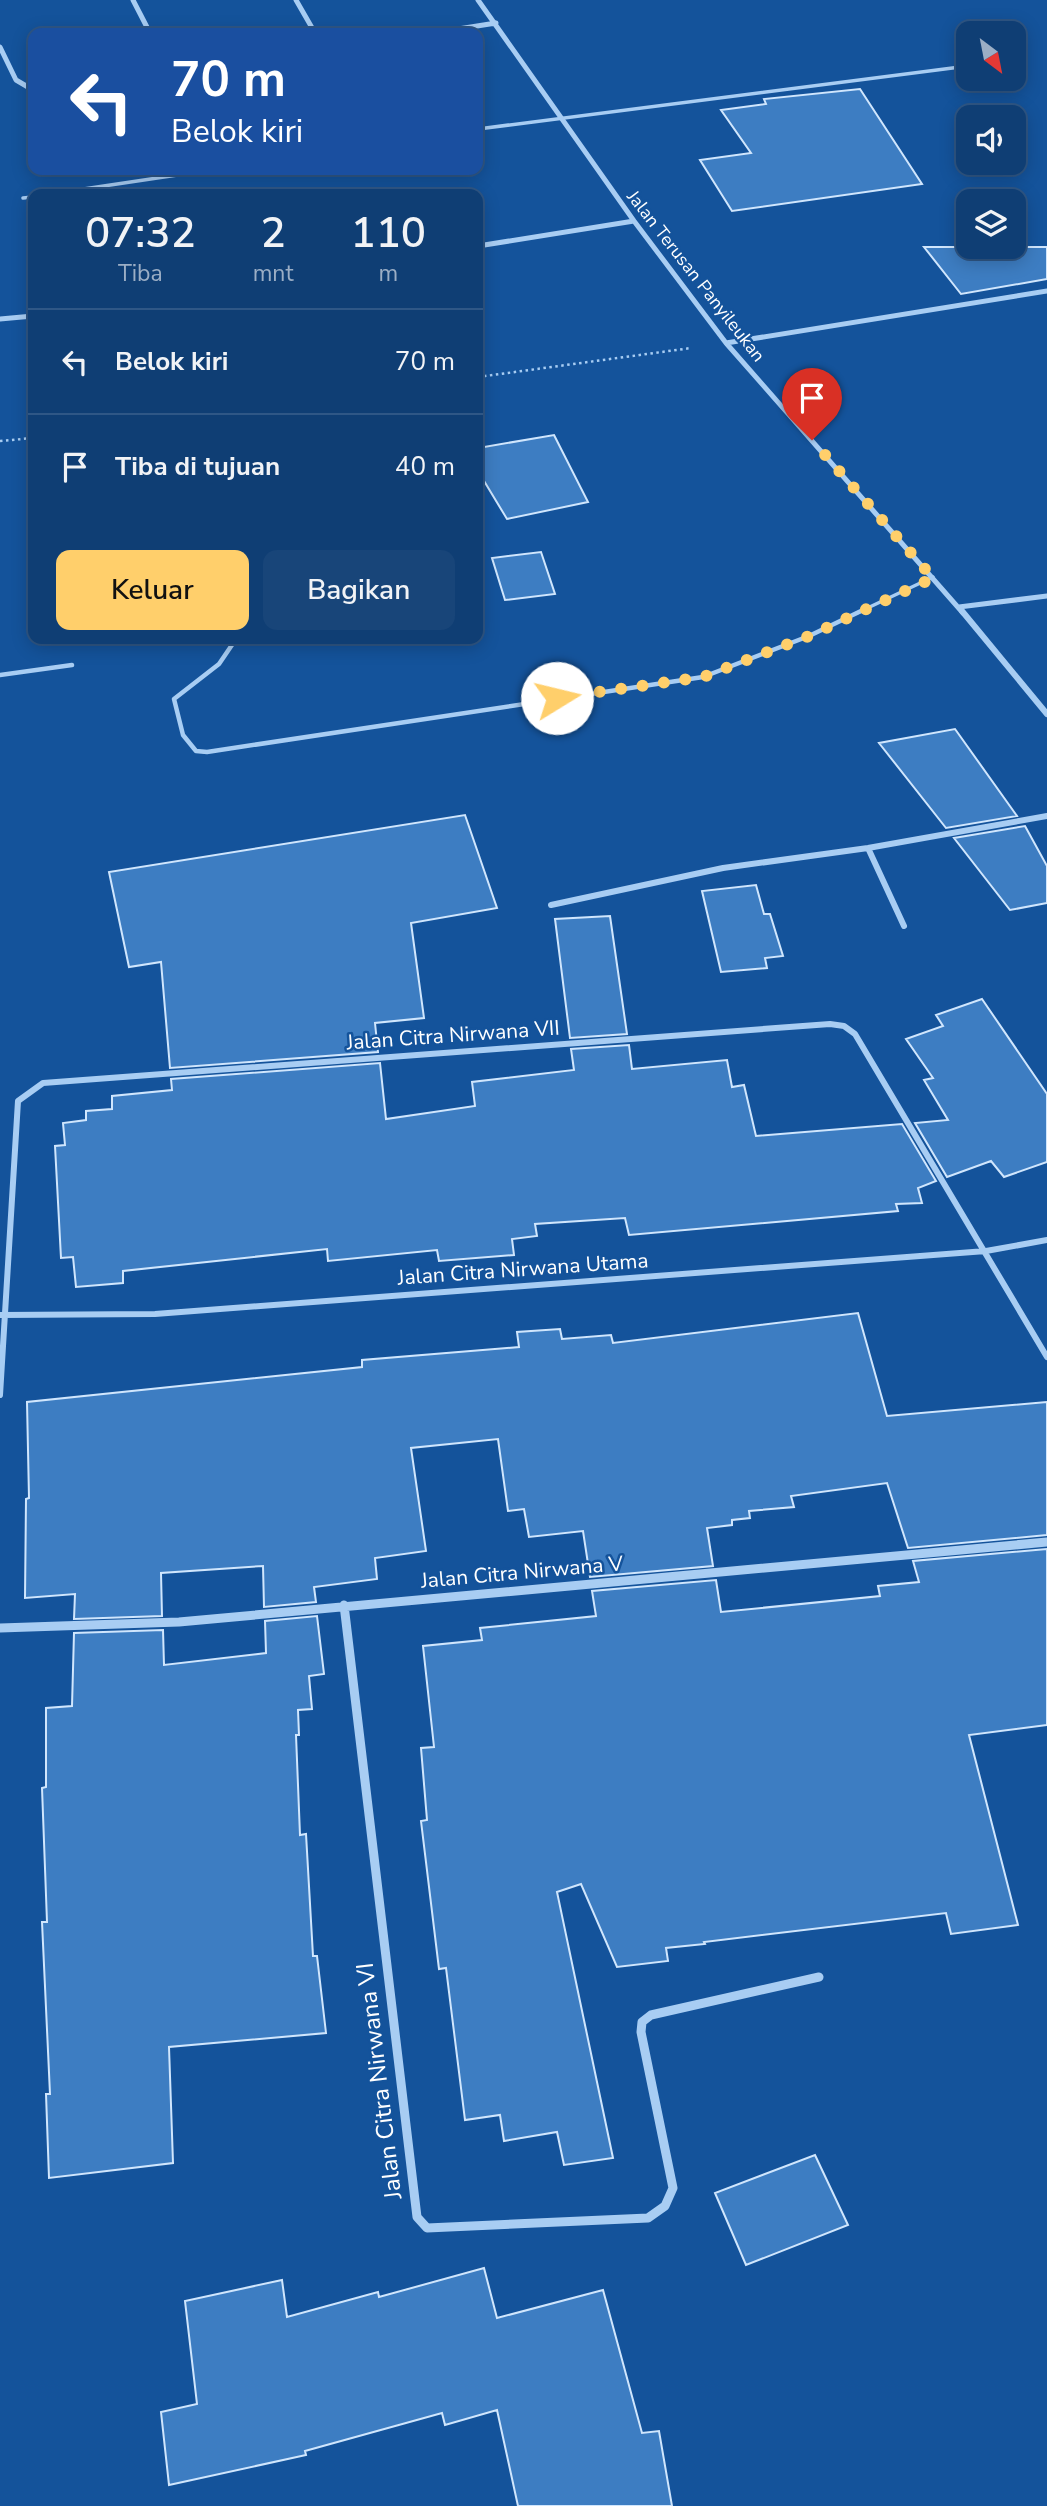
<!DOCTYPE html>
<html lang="id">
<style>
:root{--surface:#0f3e74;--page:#184579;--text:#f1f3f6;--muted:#9baec5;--line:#2f5786;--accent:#ffcf6b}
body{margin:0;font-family:"Nunito Sans",sans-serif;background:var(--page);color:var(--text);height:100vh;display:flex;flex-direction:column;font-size:26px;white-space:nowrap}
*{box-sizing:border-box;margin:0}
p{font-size:23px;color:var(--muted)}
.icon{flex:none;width:38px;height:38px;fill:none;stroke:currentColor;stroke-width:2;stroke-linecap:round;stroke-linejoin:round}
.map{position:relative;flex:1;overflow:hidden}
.details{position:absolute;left:28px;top:189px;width:455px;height:455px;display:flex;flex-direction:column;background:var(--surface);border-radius:14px;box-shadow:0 4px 18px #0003,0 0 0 2px var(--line)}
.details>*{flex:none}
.hud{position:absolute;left:28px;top:28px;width:455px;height:147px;border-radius:14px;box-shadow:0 4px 18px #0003,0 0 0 2px var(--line);background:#1a4fa0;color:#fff;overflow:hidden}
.needle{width:46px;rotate:148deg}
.tools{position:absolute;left:956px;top:21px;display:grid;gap:14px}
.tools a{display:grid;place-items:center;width:70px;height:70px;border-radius:14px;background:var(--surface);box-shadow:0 4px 18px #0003,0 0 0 2px var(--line);font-size:35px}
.pin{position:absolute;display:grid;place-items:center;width:60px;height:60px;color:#fff;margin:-72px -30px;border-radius:50% 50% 50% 0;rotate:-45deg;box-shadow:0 0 7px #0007}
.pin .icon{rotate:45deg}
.me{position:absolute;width:77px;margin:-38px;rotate:81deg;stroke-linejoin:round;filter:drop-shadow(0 0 5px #0008)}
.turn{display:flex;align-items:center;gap:24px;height:147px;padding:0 28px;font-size:32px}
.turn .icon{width:91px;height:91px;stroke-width:2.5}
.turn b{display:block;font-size:49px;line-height:60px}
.eta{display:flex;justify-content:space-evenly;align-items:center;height:119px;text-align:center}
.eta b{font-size:42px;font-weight:600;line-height:49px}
.cta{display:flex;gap:14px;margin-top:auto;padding:14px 28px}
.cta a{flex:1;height:80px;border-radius:14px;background:var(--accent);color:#111;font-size:28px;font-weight:600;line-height:80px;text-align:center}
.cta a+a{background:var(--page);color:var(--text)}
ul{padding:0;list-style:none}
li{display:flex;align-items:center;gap:21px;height:105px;padding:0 28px;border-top:2px solid var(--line)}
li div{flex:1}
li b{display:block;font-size:26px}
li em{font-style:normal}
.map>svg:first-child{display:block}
</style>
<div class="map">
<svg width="1047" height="2506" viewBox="0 0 1047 2506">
<rect width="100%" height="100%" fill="#14539b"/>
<path fill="#3d7dc2" stroke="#d0e6fd" stroke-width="2" d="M 860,89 L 922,184 L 732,211 L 700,160 L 751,153 L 721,110 L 766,104 L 764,99 Z
M 924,247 L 1047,247 L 1047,279 L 961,294 Z
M 554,435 L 588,502 L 507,519 L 478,471 L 478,448 Z
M 541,552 L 555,594 L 505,600 L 492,558 Z
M 955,729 L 1017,816 L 946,828 L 879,743 Z
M 465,815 L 497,908 L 411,923 L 424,1018 L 375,1023 L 378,1052 L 170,1068 L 161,962 L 129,967 L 109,872 Z
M 1025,826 L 1047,866 L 1047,903 L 1010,910 L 954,838 Z
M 756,885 L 764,914 L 770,914 L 783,956 L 765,958 L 767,968 L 721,972 L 702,891 Z
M 610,916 L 627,1034 L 570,1038 L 555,919 Z
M 982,999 L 1047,1094 L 1047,1162 L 1004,1177 L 991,1161 L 947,1177 L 915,1123 L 948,1120 L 924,1080 L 933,1078 L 906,1039 L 943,1026 L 936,1015 Z
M 629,1045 L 632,1069 L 727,1060 L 732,1087 L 744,1085 L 756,1136 L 902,1124 L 936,1181 L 918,1188 L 922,1203 L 896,1204 L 898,1211 L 629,1235 L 625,1218 L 535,1224 L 537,1236 L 512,1239 L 514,1255 L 439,1261 L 437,1250 L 328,1261 L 327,1249 L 123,1271 L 123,1283 L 76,1287 L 73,1257 L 61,1258 L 55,1146 L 65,1145 L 63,1123 L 86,1120 L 86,1111 L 112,1109 L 112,1096 L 172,1090 L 171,1079 L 380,1063 L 386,1119 L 475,1106 L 472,1082 L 574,1070 L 571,1049 Z
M 858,1313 L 887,1416 L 1047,1402 L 1047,1535 L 908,1548 L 887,1483 L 791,1496 L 794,1507 L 749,1511 L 750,1518 L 732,1520 L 732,1525 L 707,1528 L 713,1566 L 590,1577 L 583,1531 L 529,1537 L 524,1509 L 508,1511 L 498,1439 L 411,1448 L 426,1551 L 375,1558 L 377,1579 L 314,1587 L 316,1602 L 264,1607 L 263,1566 L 161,1573 L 162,1616 L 74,1619 L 75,1594 L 25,1598 L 26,1499 L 29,1498 L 27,1402 L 362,1367 L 362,1360 L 519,1347 L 517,1332 L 560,1329 L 562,1339 L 611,1335 L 613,1343 Z
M 1047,1549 L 1047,1725 L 969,1735 L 1018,1925 L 951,1934 L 946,1913 L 704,1942 L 705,1944 L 666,1948 L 668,1961 L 617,1967 L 581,1884 L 557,1892 L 613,2158 L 564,2165 L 557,2132 L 504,2141 L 500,2115 L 465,2120 L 446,1968 L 439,1969 L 421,1821 L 427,1820 L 421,1748 L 434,1747 L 423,1646 L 482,1640 L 480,1628 L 596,1616 L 592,1591 L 716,1580 L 721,1612 L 880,1596 L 878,1586 L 919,1582 L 913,1561 Z
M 317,1616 L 324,1674 L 309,1676 L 312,1709 L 298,1710 L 299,1735 L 296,1735 L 300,1835 L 306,1834 L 313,1956 L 317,1956 L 326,2033 L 169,2047 L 173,2163 L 49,2178 L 46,2094 L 50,2094 L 42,1922 L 47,1922 L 42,1788 L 46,1787 L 46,1708 L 72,1706 L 74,1633 L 163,1630 L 164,1665 L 266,1653 L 265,1621 Z
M 815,2155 L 848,2225 L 746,2265 L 715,2193 Z
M 484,2268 L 497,2318 L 603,2290 L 642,2433 L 659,2431 L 672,2506 L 518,2506 L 497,2410 L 445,2425 L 442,2413 L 305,2451 L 306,2455 L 169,2485 L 161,2412 L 197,2404 L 185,2301 L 282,2280 L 287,2317 L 378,2292 L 379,2297 Z"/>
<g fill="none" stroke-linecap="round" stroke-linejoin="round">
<path stroke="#a8cdf3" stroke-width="2.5" stroke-dasharray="2.5 3.5" stroke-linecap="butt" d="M 478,377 L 691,348
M 0,441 L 33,438"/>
<path stroke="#a8cdf3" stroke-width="3.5" d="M 478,129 L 968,66
M 50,194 L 211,170
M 23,198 L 33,197
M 857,613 L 933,577"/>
<path stroke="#a8cdf3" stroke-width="4.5" d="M 236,639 L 219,664 L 174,699 L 183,735 L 196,751 L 207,752 L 703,677 L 809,636 L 861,611
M 0,675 L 72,665"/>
<path stroke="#a8cdf3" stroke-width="5" d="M 133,0 L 150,33
M 296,0 L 315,33
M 478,0 L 634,221 L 726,343 L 963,613
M 433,33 L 496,23
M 0,47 L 16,80 L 33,90
M 478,246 L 634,221
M 0,319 L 33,316
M 726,343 L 1047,291
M 959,607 L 1047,596"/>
<path stroke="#a8cdf3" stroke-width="6" d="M 962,611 L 1047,714
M 868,848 L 904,926
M 551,905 L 723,868 L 868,848 L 1047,816
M 1,1315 L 155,1314 L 986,1251 L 1047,1240
M 0,1395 L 18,1101 L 43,1083 L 830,1024 L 844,1026 L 855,1034 L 1047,1357"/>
<path stroke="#a8cdf3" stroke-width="9" d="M 344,1605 L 417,2217 L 427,2228 L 648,2218 L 665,2206 L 673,2188 L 641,2032 L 642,2022 L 651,2015 L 819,1977
M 0,1628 L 179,1622 L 1047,1542"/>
</g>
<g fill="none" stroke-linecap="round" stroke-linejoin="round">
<path stroke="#ffcf6b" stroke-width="12" stroke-dasharray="0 21.6" d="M 557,698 L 703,677 L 809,636 L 933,578 L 812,440"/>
</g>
<g text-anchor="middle" stroke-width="5" stroke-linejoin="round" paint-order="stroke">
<g font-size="18" fill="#fff" stroke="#14539b">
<text transform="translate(696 276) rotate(52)" y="6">Jalan Terusan Panyileukan</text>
</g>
<g font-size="21" fill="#fff" stroke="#14539b">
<text transform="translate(453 1035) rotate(-4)" y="7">Jalan Citra Nirwana VII</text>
<text transform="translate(523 1269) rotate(-4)" y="7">Jalan Citra Nirwana Utama</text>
<text transform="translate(522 1572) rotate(-5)" y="7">Jalan Citra Nirwana V</text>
</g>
<g font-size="24" fill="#fff" stroke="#14539b">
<text transform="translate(379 2081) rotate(-97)" y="8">Jalan Citra Nirwana VI</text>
</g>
</g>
</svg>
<div class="tools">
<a><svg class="needle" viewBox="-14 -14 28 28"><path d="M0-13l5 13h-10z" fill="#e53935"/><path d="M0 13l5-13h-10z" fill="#9baec5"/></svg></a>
<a><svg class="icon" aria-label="sound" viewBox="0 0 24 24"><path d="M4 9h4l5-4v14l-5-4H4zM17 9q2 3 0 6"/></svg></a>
<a><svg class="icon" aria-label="layers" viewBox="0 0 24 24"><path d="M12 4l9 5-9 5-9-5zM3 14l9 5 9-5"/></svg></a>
</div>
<div class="pin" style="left:812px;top:440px;background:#d93025"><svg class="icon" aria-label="arrive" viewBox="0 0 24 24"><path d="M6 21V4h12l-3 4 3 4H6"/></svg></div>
<svg class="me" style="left:557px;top:698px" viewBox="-20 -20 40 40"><circle r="19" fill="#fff"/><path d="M0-13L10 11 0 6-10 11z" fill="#ffcf6b"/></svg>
<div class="hud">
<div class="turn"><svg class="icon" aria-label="left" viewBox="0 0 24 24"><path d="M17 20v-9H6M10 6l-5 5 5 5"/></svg><div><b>70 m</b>Belok kiri</div></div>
</div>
<section class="details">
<div class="eta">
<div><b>07:32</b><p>Tiba</p></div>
<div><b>2</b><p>mnt</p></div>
<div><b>110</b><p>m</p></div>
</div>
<ul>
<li><svg class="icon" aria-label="left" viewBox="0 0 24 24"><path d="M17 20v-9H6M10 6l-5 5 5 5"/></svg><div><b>Belok kiri</b></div><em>70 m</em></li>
<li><svg class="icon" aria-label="arrive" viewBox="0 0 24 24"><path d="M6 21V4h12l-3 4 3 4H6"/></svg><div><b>Tiba di tujuan</b></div><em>40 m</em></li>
</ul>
<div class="cta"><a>Keluar</a><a>Bagikan</a></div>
</section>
</div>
